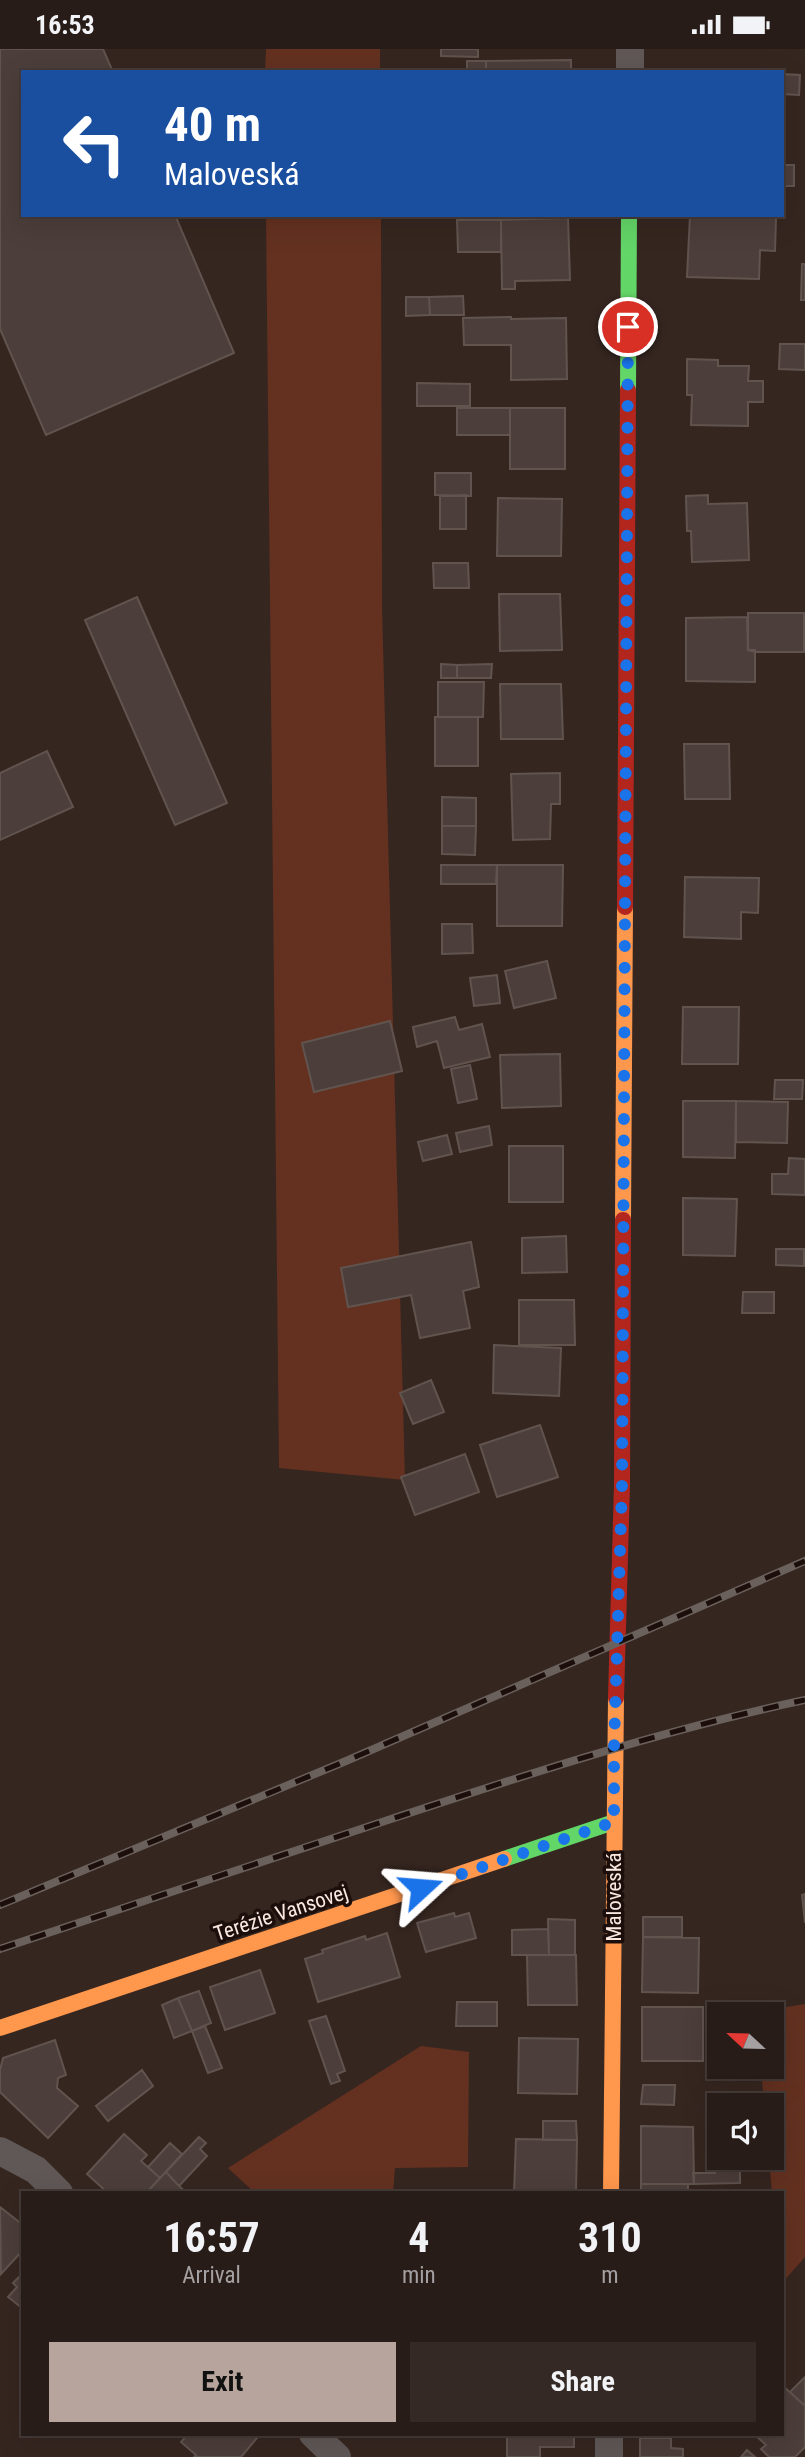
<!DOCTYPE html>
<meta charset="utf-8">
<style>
:root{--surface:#281c18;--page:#342925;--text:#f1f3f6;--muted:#a5a1a2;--line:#443a37;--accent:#b6a49d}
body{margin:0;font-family:"Roboto Condensed",sans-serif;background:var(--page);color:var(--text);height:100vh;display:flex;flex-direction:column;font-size:26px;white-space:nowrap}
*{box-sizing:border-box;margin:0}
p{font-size:23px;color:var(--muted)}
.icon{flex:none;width:38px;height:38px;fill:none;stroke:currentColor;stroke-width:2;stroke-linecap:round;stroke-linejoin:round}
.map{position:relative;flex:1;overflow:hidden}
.details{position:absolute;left:21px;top:2142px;width:763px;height:245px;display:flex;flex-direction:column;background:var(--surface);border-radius:0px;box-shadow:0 7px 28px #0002,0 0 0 2px var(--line)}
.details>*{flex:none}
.banner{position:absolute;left:21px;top:21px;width:763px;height:147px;border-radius:0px;box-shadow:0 7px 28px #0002,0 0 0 2px var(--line);background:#1a4fa0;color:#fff;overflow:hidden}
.needle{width:46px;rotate:292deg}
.buttons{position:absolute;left:707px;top:1953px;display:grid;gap:14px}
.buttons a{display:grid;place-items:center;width:77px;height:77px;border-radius:0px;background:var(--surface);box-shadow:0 7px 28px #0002,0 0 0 2px var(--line);font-size:35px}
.pin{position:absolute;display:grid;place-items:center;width:60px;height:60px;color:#fff;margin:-30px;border:4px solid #fff;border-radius:50%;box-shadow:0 2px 7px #0007}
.me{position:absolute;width:77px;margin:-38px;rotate:71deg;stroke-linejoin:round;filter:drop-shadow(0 0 5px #0008)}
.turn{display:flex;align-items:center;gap:24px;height:147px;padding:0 28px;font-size:32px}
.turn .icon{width:91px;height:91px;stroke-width:2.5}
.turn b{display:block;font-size:49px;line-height:60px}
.eta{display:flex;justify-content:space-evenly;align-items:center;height:119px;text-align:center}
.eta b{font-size:42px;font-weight:700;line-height:49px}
.button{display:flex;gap:14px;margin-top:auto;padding:14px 28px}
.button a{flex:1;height:80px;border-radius:0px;background:var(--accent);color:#111;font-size:28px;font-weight:700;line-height:80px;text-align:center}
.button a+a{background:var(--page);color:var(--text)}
.status{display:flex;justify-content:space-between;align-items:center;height:49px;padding:0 35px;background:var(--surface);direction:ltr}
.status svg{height:19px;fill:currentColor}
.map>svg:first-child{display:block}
</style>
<div class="status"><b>16:53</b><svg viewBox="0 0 49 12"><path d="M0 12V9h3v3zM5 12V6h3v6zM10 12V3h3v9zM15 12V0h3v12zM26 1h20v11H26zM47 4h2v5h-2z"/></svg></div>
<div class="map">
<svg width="805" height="2408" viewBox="0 0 805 2408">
<rect width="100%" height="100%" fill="#362620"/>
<path fill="#643120" d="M 266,0 L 380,0 L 380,23 L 265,23 Z
M 266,166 L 381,166 L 382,558 L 405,1431 L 279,1419 Z
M 805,1955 L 805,2208 L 782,2234 L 782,2144 L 772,2144 L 769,2109 L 772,2109 L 772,2056 L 764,2056 L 761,2018 L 772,2018 L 772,1965 L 756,1965 L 756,1963 Z
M 421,1997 L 469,2003 L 468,2118 L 395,2119 L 393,2144 L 255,2144 L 228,2119 Z"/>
<path fill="#4c3e3a" stroke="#61544f" stroke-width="2" d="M 0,0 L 103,0 L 113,23 L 23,23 L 23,166 L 175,166 L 234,304 L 46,386 L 0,280 Z
M 441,0 L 478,0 L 478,8 L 441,7 Z
M 571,11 L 571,23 L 486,23 L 486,12 Z
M 467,12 L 486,12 L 486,23 L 467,23 Z
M 782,25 L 800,26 L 799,46 L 782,45 Z
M 782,116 L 794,116 L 794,137 L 782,137 Z
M 690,166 L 776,169 L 775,202 L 760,201 L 759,230 L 687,228 Z
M 568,169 L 570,231 L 515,232 L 515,240 L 502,240 L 501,171 Z
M 457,171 L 501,171 L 501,203 L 458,203 Z
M 802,215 L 805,215 L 805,251 L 801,251 Z
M 463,247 L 464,266 L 430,266 L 429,248 Z
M 406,248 L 429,248 L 430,266 L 406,267 Z
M 511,268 L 511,270 L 566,269 L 567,330 L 511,331 L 511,296 L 464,296 L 463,269 Z
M 780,295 L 805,295 L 805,321 L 779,320 Z
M 687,310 L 718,311 L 718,317 L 749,317 L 748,332 L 763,332 L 763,353 L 748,353 L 748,377 L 691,376 L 692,346 L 687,346 Z
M 417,334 L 470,335 L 470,357 L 417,357 Z
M 457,359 L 510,359 L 510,386 L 457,386 Z
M 510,359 L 565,359 L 565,420 L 510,420 Z
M 435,424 L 471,424 L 471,447 L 435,446 Z
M 466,446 L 466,480 L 440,480 L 440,447 Z
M 708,446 L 708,455 L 747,454 L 749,511 L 692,513 L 691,482 L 687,482 L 686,447 Z
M 498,449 L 562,450 L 561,507 L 497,507 Z
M 433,514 L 468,514 L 469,539 L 434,539 Z
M 499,545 L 560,545 L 562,601 L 500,602 Z
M 137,548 L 227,754 L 175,776 L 85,571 Z
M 748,564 L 804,564 L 804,603 L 755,603 L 748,601 Z
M 747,568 L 748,601 L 755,601 L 755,633 L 686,632 L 686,569 Z
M 441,615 L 457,616 L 457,629 L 441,629 Z
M 492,615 L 491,629 L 457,629 L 457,616 Z
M 438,633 L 484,633 L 483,668 L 438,668 Z
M 500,635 L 561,635 L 563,690 L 501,690 Z
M 435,668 L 478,668 L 478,717 L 435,717 Z
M 684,695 L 729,695 L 730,750 L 685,750 Z
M 47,702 L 73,758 L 0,791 L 0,724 Z
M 560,724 L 560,755 L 551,755 L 550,790 L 513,791 L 511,725 Z
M 442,748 L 476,749 L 476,777 L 442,777 Z
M 442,777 L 476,777 L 475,806 L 442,805 Z
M 441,816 L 497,816 L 496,835 L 441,835 Z
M 497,816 L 563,816 L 562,877 L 497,877 Z
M 685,828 L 759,829 L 758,864 L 741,863 L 741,890 L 684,888 Z
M 442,875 L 472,875 L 473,904 L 442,905 Z
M 547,912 L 556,949 L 514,959 L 505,922 Z
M 497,926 L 500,954 L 474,957 L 470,929 Z
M 683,958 L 739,958 L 738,1015 L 682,1015 Z
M 455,968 L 459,981 L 482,975 L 490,1008 L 444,1019 L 437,992 L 417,998 L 413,978 Z
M 390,972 L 402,1022 L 314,1043 L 302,994 Z
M 560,1005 L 561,1057 L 502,1059 L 500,1006 Z
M 470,1016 L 477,1050 L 458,1054 L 451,1020 Z
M 775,1031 L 803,1031 L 802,1050 L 774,1050 Z
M 683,1052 L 736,1052 L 735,1109 L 683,1108 Z
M 736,1052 L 788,1053 L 787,1094 L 736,1093 Z
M 489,1077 L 492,1096 L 460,1103 L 456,1084 Z
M 447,1086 L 452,1105 L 423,1112 L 418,1093 Z
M 509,1097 L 563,1097 L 563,1153 L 509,1153 Z
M 789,1109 L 805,1110 L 805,1146 L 772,1145 L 772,1125 L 788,1125 Z
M 683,1149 L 737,1150 L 735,1207 L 683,1206 Z
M 566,1187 L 567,1223 L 522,1224 L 522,1189 Z
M 471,1193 L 479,1238 L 463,1242 L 470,1279 L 420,1289 L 411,1246 L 348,1258 L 341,1219 Z
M 776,1200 L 804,1200 L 804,1217 L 776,1216 Z
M 743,1243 L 774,1243 L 774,1264 L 742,1264 Z
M 519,1251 L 574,1251 L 575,1296 L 519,1296 Z
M 494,1296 L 561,1299 L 559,1347 L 493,1344 Z
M 431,1331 L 444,1363 L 413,1375 L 400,1344 Z
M 540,1376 L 558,1428 L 497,1448 L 480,1396 Z
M 465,1405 L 479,1443 L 415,1466 L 401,1428 Z
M 805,1845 L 805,1874 L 802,1846 Z
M 454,1864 L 455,1868 L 469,1864 L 476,1889 L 426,1903 L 417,1874 Z
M 643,1868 L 682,1868 L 682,1888 L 643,1888 Z
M 548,1870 L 575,1871 L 575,1906 L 549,1906 Z
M 548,1880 L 549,1906 L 512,1906 L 512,1881 Z
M 387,1884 L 400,1928 L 318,1953 L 305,1910 L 323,1904 L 322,1901 L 365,1887 L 366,1891 Z
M 643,1888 L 699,1889 L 698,1944 L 642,1943 Z
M 527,1906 L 576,1906 L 577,1956 L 528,1956 Z
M 260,1921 L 275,1964 L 225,1981 L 210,1938 Z
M 199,1942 L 211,1974 L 192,1982 L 178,1949 Z
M 178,1949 L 192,1982 L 174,1989 L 162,1956 Z
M 457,1953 L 497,1953 L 497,1977 L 456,1977 Z
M 642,1958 L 703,1958 L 703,2012 L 642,2012 Z
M 326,1967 L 345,2022 L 337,2025 L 340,2032 L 331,2035 L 309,1972 Z
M 205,1977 L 222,2019 L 208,2024 L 192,1982 Z
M 519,1989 L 578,1990 L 577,2045 L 518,2044 Z
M 55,1991 L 66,2026 L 58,2029 L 57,2039 L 78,2057 L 48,2089 L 0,2043 L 0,2021 L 3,2009 Z
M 142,2021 L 153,2037 L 108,2072 L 96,2057 Z
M 643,2036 L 675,2036 L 674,2056 L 641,2055 Z
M 543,2072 L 576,2072 L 577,2091 L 543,2091 Z
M 641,2077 L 693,2078 L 694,2135 L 641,2135 Z
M 124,2085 L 147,2106 L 141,2112 L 160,2129 L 146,2144 L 108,2144 L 87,2125 Z
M 199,2088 L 206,2094 L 200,2100 L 207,2107 L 179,2137 L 166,2123 Z
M 516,2090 L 577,2091 L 576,2144 L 514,2144 Z
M 170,2094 L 182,2105 L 160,2129 L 148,2118 Z
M 716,2110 L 740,2110 L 740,2134 L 694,2135 L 693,2124 L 715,2124 Z
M 166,2123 L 179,2137 L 187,2144 L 146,2144 Z
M 641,2135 L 688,2135 L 688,2144 L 641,2144 Z
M 0,2158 L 23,2176 L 23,2201 L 1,2225 Z
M 23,2224 L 23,2260 L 8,2248 L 17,2238 L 13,2234 Z
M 805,2328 L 805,2357 L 790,2343 Z
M 782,2336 L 805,2357 L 805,2398 L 795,2408 L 769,2408 L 761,2400 L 766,2396 L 754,2385 L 782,2385 Z
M 188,2385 L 254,2385 L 257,2389 L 241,2408 L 194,2408 L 196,2406 L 181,2393 Z
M 507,2385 L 574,2385 L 574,2398 L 540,2398 L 540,2408 L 507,2408 Z
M 640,2389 L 671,2389 L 671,2399 L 683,2400 L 683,2408 L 640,2408 Z
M 747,2401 L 755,2408 L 741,2408 Z"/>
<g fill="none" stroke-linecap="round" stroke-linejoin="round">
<path stroke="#5f5856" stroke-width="28" d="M 630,23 L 630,0
M 0,2102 L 36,2121 L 59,2144
M 313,2385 L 337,2408
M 609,2408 L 609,2385"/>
<path stroke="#63d668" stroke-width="16" d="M 628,341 L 629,166
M 504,1810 L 614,1773"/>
<path stroke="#ff974d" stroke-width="16" d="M 623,1171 L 625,858
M 0,1979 L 504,1810
M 611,2144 L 616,1649"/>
<path stroke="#b3261e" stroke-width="16" d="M 625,858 L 628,341
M 616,1649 L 622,1436 L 623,1171"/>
<g stroke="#6a615c" stroke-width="8">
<path id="rail" d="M 0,1856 L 346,1712 L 805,1512
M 0,1900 C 129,1857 258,1814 388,1771 C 525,1726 663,1681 805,1651"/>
</g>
<use href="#rail" stroke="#1c0f0b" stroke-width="5" stroke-dasharray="16" stroke-linecap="butt"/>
</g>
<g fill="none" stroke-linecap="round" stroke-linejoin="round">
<path stroke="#1a73e8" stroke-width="12" stroke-dasharray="0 21.6" d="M 421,1839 L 614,1773 L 614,1699 L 622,1436 L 628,278"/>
</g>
<g text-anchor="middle" stroke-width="7" stroke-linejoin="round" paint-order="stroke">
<g font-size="21" fill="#fbe8e1" stroke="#1c0f0b">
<text transform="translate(614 1848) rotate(-90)" y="7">Maloveská</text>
<text transform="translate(281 1864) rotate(-18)" y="7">Terézie Vansovej</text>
</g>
</g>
</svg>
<div class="buttons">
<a><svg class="needle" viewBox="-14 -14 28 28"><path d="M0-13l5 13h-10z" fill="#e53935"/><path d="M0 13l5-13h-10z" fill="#a5a1a2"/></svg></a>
<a><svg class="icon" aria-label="sound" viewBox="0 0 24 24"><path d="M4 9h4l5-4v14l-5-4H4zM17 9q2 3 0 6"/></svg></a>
</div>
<div class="pin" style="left:628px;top:278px;background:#d93025"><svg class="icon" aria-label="arrive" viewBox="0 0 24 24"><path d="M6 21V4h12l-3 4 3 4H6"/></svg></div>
<svg class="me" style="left:421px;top:1839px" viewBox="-20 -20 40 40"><path d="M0-17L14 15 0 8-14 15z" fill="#1a73e8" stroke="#fff" stroke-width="4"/></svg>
<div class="banner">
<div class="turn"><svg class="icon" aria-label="left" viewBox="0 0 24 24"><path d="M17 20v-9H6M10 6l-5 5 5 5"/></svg><div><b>40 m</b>Maloveská</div></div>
</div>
<section class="details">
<div class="eta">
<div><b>16:57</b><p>Arrival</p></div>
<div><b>4</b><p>min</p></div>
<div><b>310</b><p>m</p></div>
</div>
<div class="button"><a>Exit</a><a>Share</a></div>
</section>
</div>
